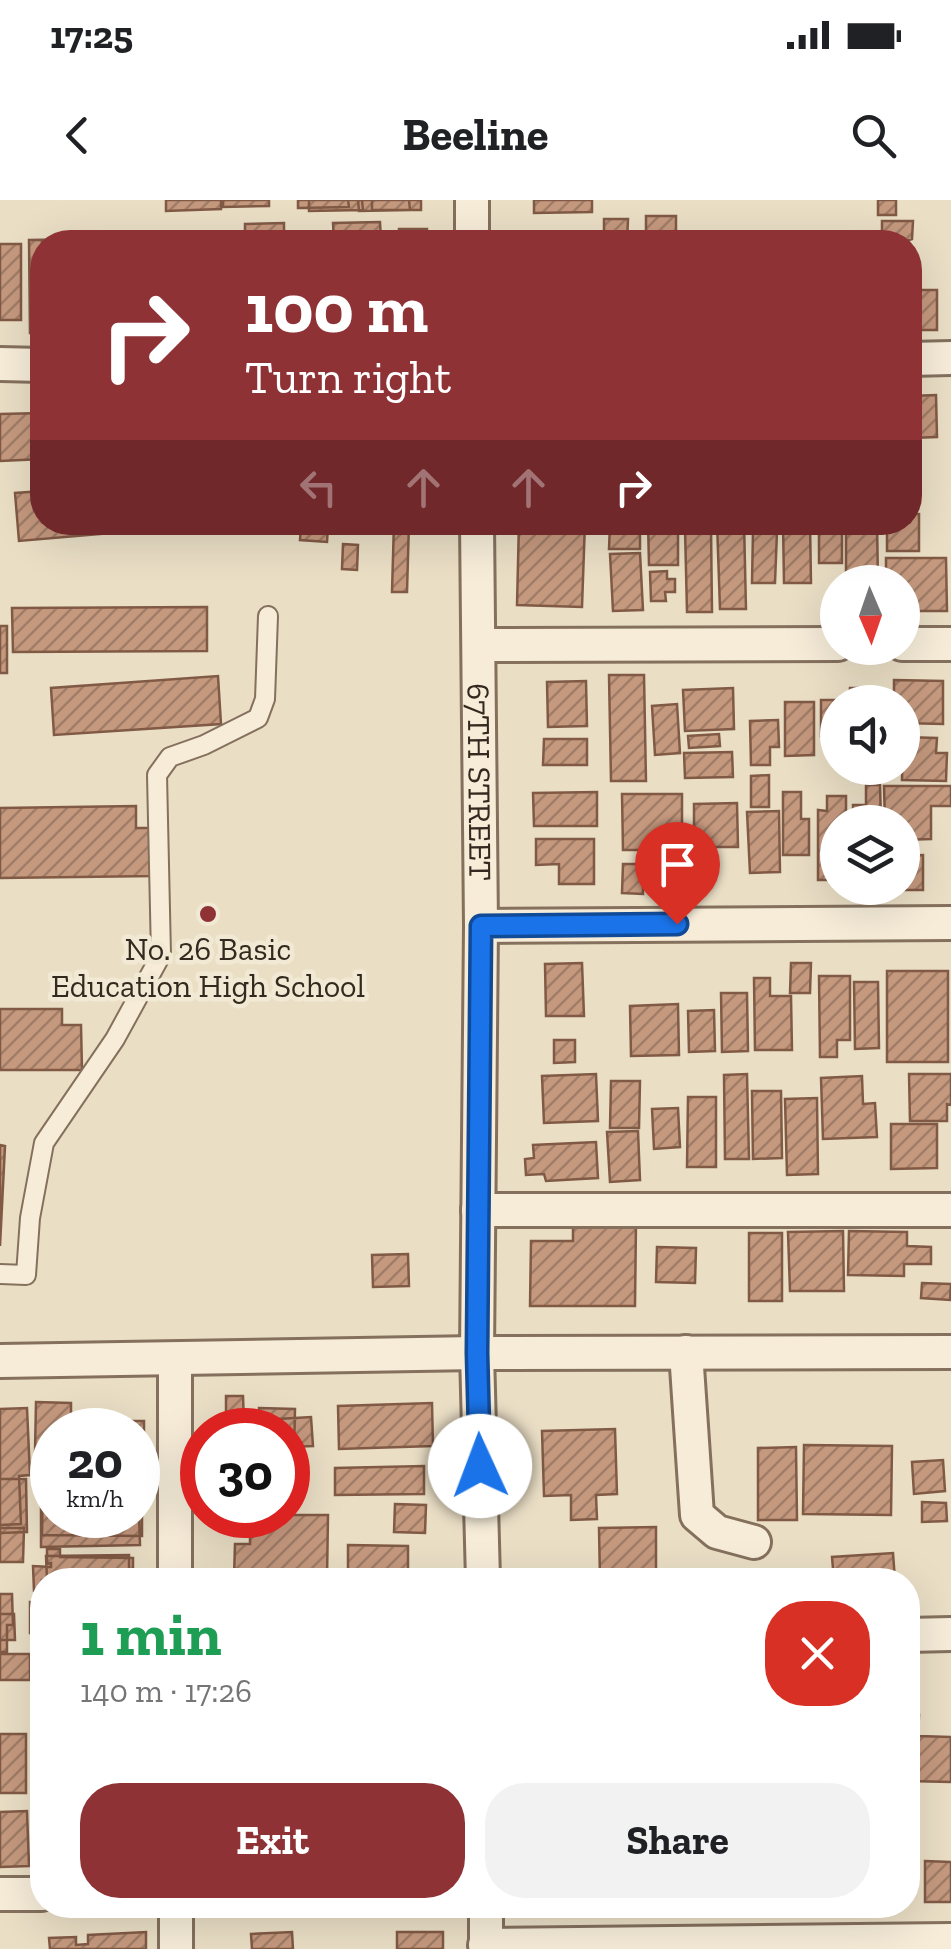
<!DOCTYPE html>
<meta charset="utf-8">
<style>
:root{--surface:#fff;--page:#f2f2f2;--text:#202124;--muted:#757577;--accent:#8e3236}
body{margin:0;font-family:"Zilla Slab",serif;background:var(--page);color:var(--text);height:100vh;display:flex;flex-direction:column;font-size:38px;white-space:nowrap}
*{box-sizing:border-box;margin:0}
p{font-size:32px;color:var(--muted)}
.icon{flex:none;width:55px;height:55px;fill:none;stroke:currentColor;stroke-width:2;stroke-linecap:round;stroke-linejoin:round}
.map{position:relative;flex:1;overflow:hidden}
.details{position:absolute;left:30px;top:1368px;width:890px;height:350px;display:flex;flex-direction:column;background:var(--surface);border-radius:40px;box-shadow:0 10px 40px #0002}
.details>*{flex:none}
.banner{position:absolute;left:30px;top:30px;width:892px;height:305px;border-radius:40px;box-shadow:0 10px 40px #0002;background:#8e3236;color:#fff;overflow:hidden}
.needle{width:65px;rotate:178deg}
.tools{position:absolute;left:820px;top:365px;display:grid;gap:20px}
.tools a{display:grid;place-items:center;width:100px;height:100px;border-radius:50%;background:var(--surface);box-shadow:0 10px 40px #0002;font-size:50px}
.speed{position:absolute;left:30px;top:1208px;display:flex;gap:20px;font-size:50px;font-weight:700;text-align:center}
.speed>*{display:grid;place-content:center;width:130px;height:130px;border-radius:50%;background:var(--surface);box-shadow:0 10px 40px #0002;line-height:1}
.speed small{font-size:25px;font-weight:400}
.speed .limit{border:15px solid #d22;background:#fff;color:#111}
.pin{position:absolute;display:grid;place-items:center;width:85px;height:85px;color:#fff;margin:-102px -42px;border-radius:50% 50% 50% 0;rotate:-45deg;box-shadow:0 0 10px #0007}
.pin .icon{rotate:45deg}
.me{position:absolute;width:110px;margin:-55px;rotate:358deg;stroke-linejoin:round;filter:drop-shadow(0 0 8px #0008)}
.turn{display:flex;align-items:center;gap:35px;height:210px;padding:0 50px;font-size:45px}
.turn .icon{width:130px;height:130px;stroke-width:2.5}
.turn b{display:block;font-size:70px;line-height:85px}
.lanes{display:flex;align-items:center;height:95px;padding:0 50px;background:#0003;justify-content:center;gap:50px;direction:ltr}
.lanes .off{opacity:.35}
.round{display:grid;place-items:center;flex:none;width:105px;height:105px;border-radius:40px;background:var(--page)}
.head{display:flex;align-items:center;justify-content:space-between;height:170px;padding:0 50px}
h1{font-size:60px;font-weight:800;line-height:75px;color:#1e9e55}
.action{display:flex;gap:20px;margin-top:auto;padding:20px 50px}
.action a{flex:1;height:115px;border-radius:40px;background:var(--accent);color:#fff;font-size:40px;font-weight:800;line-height:115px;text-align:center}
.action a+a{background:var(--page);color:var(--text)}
.status{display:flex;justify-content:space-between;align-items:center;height:70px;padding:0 50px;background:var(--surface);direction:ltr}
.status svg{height:28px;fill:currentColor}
header{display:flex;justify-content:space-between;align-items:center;height:130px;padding:0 50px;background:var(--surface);font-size:45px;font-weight:800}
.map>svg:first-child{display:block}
</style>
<div class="status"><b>17:25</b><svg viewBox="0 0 49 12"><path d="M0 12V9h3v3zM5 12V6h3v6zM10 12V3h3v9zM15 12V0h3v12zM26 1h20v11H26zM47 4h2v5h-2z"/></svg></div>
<header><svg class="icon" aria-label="back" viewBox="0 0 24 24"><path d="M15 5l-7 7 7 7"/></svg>Beeline<svg class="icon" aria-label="search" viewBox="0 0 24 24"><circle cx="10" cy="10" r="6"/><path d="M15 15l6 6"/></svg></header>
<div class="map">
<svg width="951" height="1749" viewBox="0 0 951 1749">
<defs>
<pattern id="building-hatch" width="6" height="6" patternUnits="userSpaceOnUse" patternTransform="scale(2.5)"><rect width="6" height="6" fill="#c5997e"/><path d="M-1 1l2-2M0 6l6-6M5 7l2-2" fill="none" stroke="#a17d67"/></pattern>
</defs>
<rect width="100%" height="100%" fill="#eadec5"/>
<path fill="url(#building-hatch)" stroke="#815a45" stroke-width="2.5" d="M 166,0 L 221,0 L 221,9 L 166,11 Z
M 223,0 L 269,0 L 269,6 L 223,7 Z
M 298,0 L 348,0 L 349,7 L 298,8 Z
M 309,0 L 362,0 L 363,10 L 309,11 Z
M 358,0 L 409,0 L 410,10 L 359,11 Z
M 372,0 L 421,0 L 421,10 L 372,10 Z
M 534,0 L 592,0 L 592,12 L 534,13 Z
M 878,0 L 896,0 L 896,15 L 878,15 Z
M 646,16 L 676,16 L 676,42 L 646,42 Z
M 604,19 L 628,19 L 627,42 L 604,42 Z
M 882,21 L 913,21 L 912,39 L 903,42 L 882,42 Z
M 380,22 L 381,42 L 334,42 L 333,23 Z
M 284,23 L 284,42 L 245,42 L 245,24 Z
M 399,29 L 427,29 L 427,42 L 398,42 Z
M 281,32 L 281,42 L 244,42 L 244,33 Z
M 153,35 L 153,42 L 98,42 L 98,36 Z
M 86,39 L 86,42 L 42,42 L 42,133 L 30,133 L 29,40 Z
M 0,44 L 21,44 L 21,120 L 0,120 Z
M 910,90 L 937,90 L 937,130 L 910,130 Z
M 936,195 L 937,237 L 910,238 L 910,196 Z
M 42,213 L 42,259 L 0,261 L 0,214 Z
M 42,291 L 42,322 L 204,322 L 204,325 L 19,341 L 15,293 Z
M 910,314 L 919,314 L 919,351 L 887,351 L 887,322 L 910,322 Z
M 394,322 L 409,322 L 407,392 L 392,392 Z
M 519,322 L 585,322 L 582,407 L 517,405 Z
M 622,322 L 640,322 L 640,349 L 609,349 L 610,324 Z
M 648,322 L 678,322 L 678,365 L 649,365 Z
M 717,322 L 744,322 L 746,409 L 720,409 Z
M 783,322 L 810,322 L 811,383 L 784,383 Z
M 846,322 L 877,322 L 878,382 L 846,382 Z
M 301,325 L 328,326 L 327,342 L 300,340 Z
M 711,327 L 712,412 L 687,412 L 685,328 Z
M 753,331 L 777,331 L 775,383 L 752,383 Z
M 819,332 L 842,332 L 842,363 L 819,363 Z
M 343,344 L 358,345 L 357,370 L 342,369 Z
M 640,353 L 643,410 L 613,411 L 610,354 Z
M 886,358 L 946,358 L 947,411 L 902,411 L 902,382 L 886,382 Z
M 667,371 L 667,379 L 675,379 L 675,392 L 665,392 L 666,401 L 651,401 L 650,372 Z
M 207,407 L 207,451 L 13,452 L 12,408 Z
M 0,426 L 7,426 L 7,473 L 0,473 Z
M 609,475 L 644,475 L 646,581 L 611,581 Z
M 218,476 L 221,524 L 54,535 L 51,488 Z
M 894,480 L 943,481 L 943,524 L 902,523 L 902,502 L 894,502 Z
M 586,481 L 587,526 L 548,527 L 547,482 Z
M 733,488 L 734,529 L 685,531 L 683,490 Z
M 850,488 L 877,488 L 877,502 L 849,502 Z
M 821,500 L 845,500 L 838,502 L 838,537 L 821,536 Z
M 785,502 L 814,502 L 814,555 L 785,556 Z
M 677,504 L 680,553 L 655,555 L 652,506 Z
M 778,520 L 779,547 L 770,547 L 770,565 L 751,565 L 750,521 Z
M 719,534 L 720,546 L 689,548 L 688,536 Z
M 903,537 L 937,538 L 936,553 L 947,553 L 946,581 L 902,580 Z
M 544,539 L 587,539 L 587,565 L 543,565 Z
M 732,552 L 733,577 L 685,578 L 684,553 Z
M 769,575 L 769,607 L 751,607 L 751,576 Z
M 866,585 L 880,585 L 881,622 L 853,622 L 853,605 L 866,605 Z
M 884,586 L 951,586 L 951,606 L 931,606 L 931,639 L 902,640 L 902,622 L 885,622 Z
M 597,592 L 597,626 L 534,626 L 533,593 Z
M 783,592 L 801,592 L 801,619 L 809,619 L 809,655 L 783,655 Z
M 622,594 L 682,594 L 682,676 L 650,676 L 651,650 L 623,650 Z
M 827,596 L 846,596 L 846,622 L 838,622 L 838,680 L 818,680 L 818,610 L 827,611 Z
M 737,603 L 738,647 L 694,647 L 694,604 Z
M 136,606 L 136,628 L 153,628 L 154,676 L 0,678 L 0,608 Z
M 779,611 L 780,672 L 750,673 L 747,612 Z
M 536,639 L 594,639 L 594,684 L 559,684 L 559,664 L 536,665 Z
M 923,655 L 923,690 L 895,690 L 902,688 L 902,656 Z
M 623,664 L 643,664 L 643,694 L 622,693 Z
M 582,763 L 584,816 L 546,816 L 545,764 Z
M 791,763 L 811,763 L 810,793 L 790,793 Z
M 887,771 L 948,771 L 948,862 L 887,862 Z
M 819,776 L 850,776 L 850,840 L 837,840 L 837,857 L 820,857 Z
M 754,778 L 770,778 L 770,796 L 791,796 L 792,850 L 755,850 Z
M 854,782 L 878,782 L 879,848 L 855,849 Z
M 721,793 L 747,793 L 748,851 L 722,852 Z
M 678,804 L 679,855 L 631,856 L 630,806 Z
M 0,809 L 62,809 L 62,825 L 81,825 L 82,870 L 0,870 Z
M 714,810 L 715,851 L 689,852 L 688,811 Z
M 554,840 L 575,840 L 575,862 L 554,863 Z
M 596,874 L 598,921 L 544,923 L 542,876 Z
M 747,874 L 749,959 L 725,959 L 724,875 Z
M 909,874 L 951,874 L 951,905 L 947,904 L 947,921 L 910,921 Z
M 862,876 L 863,904 L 875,903 L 877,937 L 823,939 L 821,878 Z
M 611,881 L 640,881 L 639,928 L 610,928 Z
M 752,891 L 781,891 L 782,958 L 753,959 Z
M 688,897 L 716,897 L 716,967 L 687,967 Z
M 817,898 L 818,974 L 787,975 L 785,899 Z
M 678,908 L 680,947 L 654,949 L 652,909 Z
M 891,924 L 937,924 L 937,968 L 891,969 Z
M 638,931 L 640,980 L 610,982 L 607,932 Z
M 596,942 L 598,978 L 546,981 L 544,974 L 526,975 L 525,959 L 534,958 L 533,945 Z
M 0,945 L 5,946 L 0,1046 Z
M 573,1022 L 636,1022 L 635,1106 L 530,1106 L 531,1041 L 573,1041 Z
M 843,1031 L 844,1091 L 790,1091 L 788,1032 Z
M 849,1031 L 907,1032 L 907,1046 L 931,1047 L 931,1064 L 904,1064 L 904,1076 L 848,1075 Z
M 749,1033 L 782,1033 L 782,1101 L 749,1101 Z
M 657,1047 L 696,1048 L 695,1083 L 656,1082 Z
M 408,1054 L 409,1086 L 373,1087 L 372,1055 Z
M 922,1083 L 951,1084 L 950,1100 L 921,1098 Z
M 226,1196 L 243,1196 L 244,1223 L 252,1224 L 252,1230 L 218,1230 L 218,1224 L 226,1224 Z
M 36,1202 L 71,1203 L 71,1230 L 52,1230 L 52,1252 L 35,1252 Z
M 432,1203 L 433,1246 L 339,1249 L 338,1206 Z
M 27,1208 L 30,1275 L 19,1276 L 21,1324 L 0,1325 L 0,1209 Z
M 259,1208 L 295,1209 L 294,1253 L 288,1253 L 288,1230 L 258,1230 Z
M 311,1217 L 313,1246 L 288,1247 L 288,1230 L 278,1230 L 278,1219 Z
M 106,1221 L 144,1221 L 144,1247 L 138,1247 L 138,1230 L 107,1230 Z
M 615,1229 L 617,1294 L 596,1295 L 597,1319 L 571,1320 L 571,1295 L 544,1296 L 542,1231 Z
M 804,1245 L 892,1246 L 891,1315 L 803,1314 Z
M 796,1247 L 797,1320 L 758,1320 L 758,1248 Z
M 943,1260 L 945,1291 L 914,1294 L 912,1262 Z
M 43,1265 L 52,1265 L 52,1315 L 138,1315 L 138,1265 L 142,1265 L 142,1336 L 42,1335 Z
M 424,1266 L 424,1294 L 335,1295 L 335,1268 Z
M 0,1279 L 26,1279 L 27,1332 L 0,1333 Z
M 138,1282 L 140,1345 L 41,1347 L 41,1283 L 52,1283 L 52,1315 L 138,1315 Z
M 922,1302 L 946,1303 L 947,1321 L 922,1322 Z
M 395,1304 L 426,1305 L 425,1333 L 394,1332 Z
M 250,1315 L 328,1315 L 327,1380 L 243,1380 L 243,1377 L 234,1377 L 235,1344 L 250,1344 Z
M 656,1327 L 656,1380 L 600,1380 L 599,1328 Z
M 0,1328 L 24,1328 L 23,1362 L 0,1362 Z
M 348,1345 L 408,1346 L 408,1379 L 348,1380 Z
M 47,1349 L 60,1349 L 60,1357 L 133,1358 L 133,1380 L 42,1380 L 42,1391 L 34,1391 L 33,1366 L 51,1367 L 51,1363 L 47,1364 Z
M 893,1353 L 895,1380 L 834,1380 L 832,1357 Z
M 129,1355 L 129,1380 L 47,1380 L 46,1356 Z
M 0,1394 L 12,1394 L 13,1425 L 7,1425 L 7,1452 L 0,1452 Z
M 30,1402 L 42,1402 L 42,1433 L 30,1433 Z
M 0,1414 L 14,1414 L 15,1440 L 0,1440 Z
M 0,1454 L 30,1454 L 30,1480 L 0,1480 Z
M 908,1514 L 919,1515 L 918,1536 L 951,1537 L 951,1582 L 908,1581 Z
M 0,1534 L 26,1534 L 26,1593 L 0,1593 Z
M 27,1611 L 29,1666 L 0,1667 L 0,1612 Z
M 925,1661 L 951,1662 L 951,1702 L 925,1702 Z
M 146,1732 L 146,1749 L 50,1749 L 49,1738 L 76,1737 L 76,1745 L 88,1744 L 88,1735 Z
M 292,1732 L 293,1749 L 252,1749 L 251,1734 Z
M 397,1732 L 443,1732 L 443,1749 L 397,1749 Z"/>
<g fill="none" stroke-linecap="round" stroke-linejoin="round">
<g stroke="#84705d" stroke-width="22">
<path id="service" d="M 0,1074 L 26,1075 L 30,1018 L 44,943 L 115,839 L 161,755 L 157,575 L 170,557 L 204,545 L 258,518 L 265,499 L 268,416"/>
</g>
<g stroke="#84705d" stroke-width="38">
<g id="minor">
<path d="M 472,0 L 472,42"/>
<path d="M 910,159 L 951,158"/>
<path d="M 0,164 L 42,165"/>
<path id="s1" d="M 477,322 L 481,726 L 477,1153 L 483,1380"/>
<path d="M 902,444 L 951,444"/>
<path d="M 480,445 L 838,444"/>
<path d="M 481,726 L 951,723"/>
<path d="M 478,1010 L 951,1010"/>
<path d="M 686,1152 L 697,1315 L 717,1332 L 754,1342"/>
<path d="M 175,1159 L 175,1380"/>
<path d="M 0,1161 L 477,1153 L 951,1152"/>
<path d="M 908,1435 L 951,1434"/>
<path d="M 0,1694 L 42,1694"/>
<path d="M 176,1705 L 176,1749"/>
<path d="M 485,1745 L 951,1740"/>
<path d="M 486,1749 L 486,1705"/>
</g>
</g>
<use href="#service" stroke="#f6ecd8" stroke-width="18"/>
<use href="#minor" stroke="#f6ecd8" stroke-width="32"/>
</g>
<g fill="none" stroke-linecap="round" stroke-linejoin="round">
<g stroke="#114b97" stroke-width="25">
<path id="route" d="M 480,1266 L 477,1153 L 481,726 L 677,724"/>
</g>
<use href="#route" stroke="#1a73e8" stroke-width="18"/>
</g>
<circle fill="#8e3236" stroke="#f2e9d4" stroke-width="4" cx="208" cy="714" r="10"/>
<g text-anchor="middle" stroke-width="9" stroke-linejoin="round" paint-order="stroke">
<g font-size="32" fill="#35291f" stroke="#f2e9d4">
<text dy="11" stroke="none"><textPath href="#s1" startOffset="260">67TH STREET</textPath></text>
</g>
<g font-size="32" fill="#35291f" stroke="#f2e9d4">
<text x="208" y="760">No. 26 Basic<tspan x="208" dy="37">Education High School</tspan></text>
</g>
</g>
</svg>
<div class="tools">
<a><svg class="needle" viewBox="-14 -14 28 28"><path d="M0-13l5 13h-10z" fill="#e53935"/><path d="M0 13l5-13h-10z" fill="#757577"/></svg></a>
<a><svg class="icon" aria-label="sound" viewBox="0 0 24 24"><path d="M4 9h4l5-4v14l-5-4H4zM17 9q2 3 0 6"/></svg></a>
<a><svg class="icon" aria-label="layers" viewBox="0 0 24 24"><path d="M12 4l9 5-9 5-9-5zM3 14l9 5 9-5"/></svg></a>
</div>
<div class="speed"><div>20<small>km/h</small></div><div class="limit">30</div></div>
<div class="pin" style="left:677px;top:724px;background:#d93025"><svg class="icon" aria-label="arrive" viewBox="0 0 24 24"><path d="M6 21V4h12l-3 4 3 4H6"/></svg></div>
<svg class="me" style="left:480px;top:1266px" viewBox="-20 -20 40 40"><circle r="19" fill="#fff"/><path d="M0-13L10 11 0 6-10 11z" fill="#1a73e8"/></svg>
<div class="banner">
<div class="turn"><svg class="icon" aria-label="right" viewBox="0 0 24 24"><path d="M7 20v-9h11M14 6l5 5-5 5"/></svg><div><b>100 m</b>Turn right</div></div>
<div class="lanes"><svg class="icon off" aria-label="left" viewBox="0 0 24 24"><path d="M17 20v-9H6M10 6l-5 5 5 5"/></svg><svg class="icon off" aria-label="ahead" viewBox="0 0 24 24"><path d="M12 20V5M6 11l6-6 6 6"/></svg><svg class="icon off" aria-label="ahead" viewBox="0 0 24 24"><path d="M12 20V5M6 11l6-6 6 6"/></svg><svg class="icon" aria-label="right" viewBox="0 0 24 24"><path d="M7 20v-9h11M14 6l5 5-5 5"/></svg></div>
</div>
<section class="details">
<div class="head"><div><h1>1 min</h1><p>140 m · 17:26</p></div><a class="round" style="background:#d93025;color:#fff"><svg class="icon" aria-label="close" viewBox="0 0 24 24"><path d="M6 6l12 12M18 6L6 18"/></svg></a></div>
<div class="action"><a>Exit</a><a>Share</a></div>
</section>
</div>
